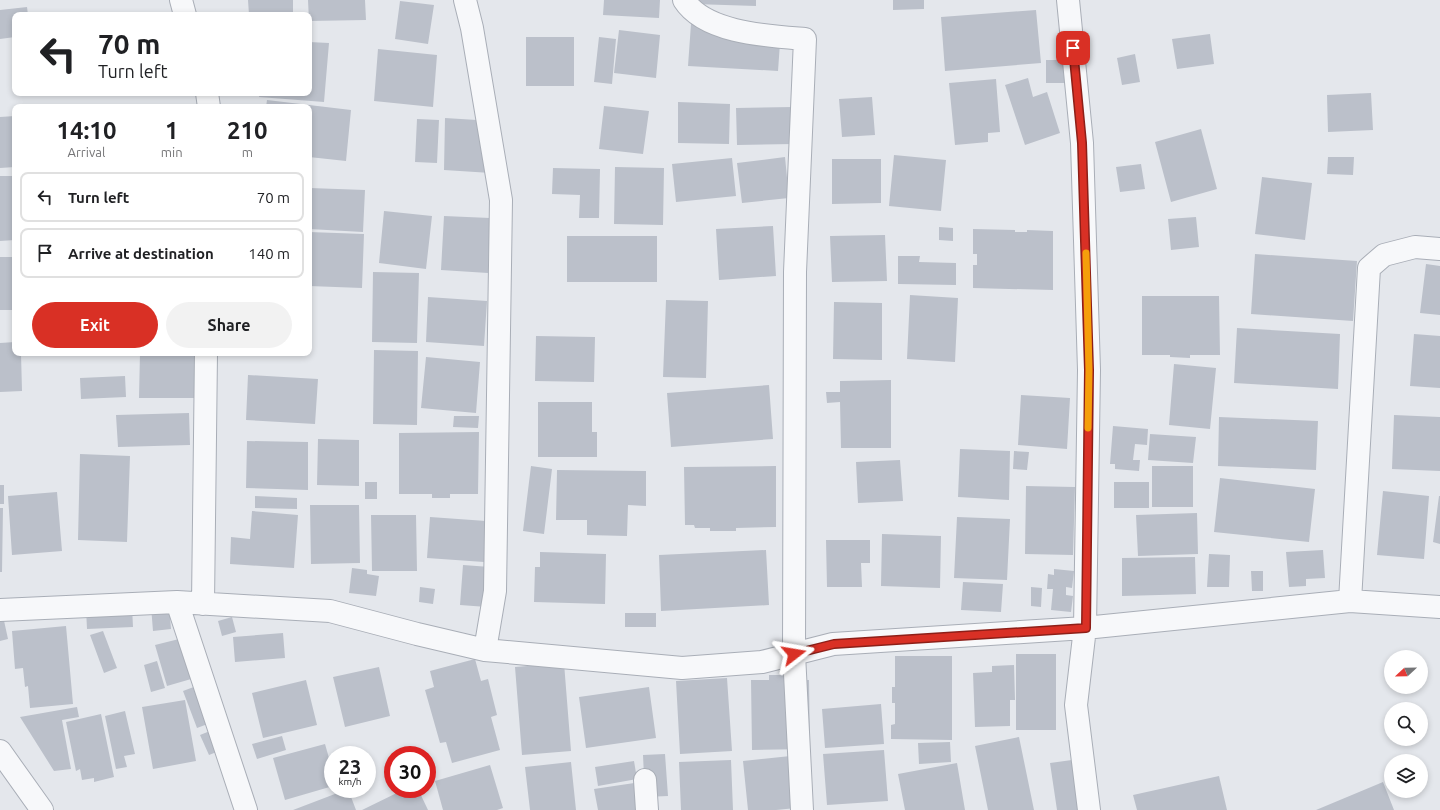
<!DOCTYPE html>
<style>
:root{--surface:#fff;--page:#f2f2f2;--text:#202124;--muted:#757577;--line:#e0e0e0;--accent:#d93025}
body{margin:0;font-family:Ubuntu,sans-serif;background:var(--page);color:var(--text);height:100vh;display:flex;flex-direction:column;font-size:15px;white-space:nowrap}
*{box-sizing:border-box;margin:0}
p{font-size:13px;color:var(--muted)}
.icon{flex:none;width:22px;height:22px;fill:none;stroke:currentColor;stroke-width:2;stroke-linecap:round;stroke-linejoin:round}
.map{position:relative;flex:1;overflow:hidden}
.sheet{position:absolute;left:12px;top:104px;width:300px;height:252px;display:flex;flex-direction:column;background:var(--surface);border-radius:8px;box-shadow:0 2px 6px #0003}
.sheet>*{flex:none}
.top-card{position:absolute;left:12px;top:12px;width:300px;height:84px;border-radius:8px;box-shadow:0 2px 6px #0003;background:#fff;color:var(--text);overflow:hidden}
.needle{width:26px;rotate:248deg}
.fabs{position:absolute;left:1384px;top:650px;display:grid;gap:8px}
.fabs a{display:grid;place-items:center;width:44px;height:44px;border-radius:50%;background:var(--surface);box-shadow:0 2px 6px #0003;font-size:20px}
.speed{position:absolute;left:324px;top:746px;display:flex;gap:8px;font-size:20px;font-weight:700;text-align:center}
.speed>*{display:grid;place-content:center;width:52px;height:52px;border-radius:50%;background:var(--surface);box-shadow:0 2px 6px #0003;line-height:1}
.speed small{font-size:10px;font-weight:400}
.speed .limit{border:6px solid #d22;background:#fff;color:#111}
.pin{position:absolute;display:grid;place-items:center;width:34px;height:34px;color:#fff;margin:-17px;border-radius:8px;box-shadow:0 2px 6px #0006}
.me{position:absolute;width:44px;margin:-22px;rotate:76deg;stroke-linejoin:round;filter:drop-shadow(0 0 3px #0008)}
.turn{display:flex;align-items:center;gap:14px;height:84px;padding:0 20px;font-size:18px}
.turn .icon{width:52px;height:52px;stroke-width:2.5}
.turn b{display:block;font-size:28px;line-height:34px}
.eta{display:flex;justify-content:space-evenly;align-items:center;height:68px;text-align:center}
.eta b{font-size:24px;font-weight:600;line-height:28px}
.primary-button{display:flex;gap:8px;margin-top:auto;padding:8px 20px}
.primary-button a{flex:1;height:46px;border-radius:24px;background:var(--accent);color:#fff;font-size:16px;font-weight:600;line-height:46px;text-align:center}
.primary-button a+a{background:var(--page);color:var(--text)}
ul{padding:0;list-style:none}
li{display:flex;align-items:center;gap:12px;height:50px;margin:0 8px 6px;padding:0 12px;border:2px solid var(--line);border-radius:8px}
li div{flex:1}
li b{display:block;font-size:15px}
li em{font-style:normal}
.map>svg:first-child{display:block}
</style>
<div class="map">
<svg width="1440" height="810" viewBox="0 0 1440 810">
<rect width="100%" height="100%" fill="#e4e7ec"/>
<path fill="#bbc0ca" d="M 248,0 L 293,0 L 293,15 L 249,15 Z
M 308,0 L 365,0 L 366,20 L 309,21 Z
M 604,0 L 660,0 L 659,18 L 603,15 Z
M 694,0 L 756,0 L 756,6 L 694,4 Z
M 893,0 L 924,0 L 924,9 L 893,10 Z
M 400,1 L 434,5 L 428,44 L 395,39 Z
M 27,7 L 28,15 L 15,15 L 15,37 L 0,39 L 0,10 Z
M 1036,10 L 1041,63 L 945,71 L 941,17 Z
M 691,24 L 781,29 L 778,71 L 688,66 Z
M 619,30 L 660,35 L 656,78 L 614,73 Z
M 1210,34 L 1214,64 L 1177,69 L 1172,39 Z
M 526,37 L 574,37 L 574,86 L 526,86 Z
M 599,37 L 616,39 L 612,84 L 594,82 Z
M 309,42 L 329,43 L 324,102 L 259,97 L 260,93 L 309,93 Z
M 378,49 L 437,55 L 433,107 L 374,101 Z
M 1135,54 L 1140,82 L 1122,85 L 1117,58 Z
M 1046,60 L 1068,60 L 1068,83 L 1046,83 Z
M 1028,78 L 1033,97 L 1047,92 L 1060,133 L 1025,145 L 1005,85 Z
M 996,79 L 1000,132 L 988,133 L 988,142 L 955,145 L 949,83 Z
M 1371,93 L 1373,130 L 1328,132 L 1327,95 Z
M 872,97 L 875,135 L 842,137 L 839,99 Z
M 267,100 L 351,110 L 346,161 L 309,157 L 309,107 L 266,107 Z
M 678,102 L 730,104 L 729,144 L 678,143 Z
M 604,106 L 649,111 L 643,154 L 599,149 Z
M 793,107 L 794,144 L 737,145 L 736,108 Z
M 15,116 L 15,167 L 0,168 L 0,117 Z
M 445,118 L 493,121 L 491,173 L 444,170 Z
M 417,119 L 439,120 L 437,163 L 415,162 Z
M 1201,129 L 1217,189 L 1171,202 L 1155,142 Z
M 894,155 L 946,160 L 941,211 L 889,206 Z
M 785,157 L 789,198 L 742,203 L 737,163 Z
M 1328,157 L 1354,157 L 1353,175 L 1327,174 Z
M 732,158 L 736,196 L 676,202 L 672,164 Z
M 832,159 L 881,159 L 881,203 L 832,204 Z
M 1141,164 L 1145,189 L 1120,192 L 1116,167 Z
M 615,167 L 664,168 L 663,225 L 614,224 Z
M 553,168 L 600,169 L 599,218 L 579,218 L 580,195 L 552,194 Z
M 0,176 L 15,176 L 15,240 L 0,241 Z
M 1262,177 L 1312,183 L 1305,240 L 1255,234 Z
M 310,188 L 365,190 L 363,232 L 309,229 Z
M 384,211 L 432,216 L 426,269 L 379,263 Z
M 444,216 L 490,218 L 488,273 L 441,270 Z
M 1196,217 L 1199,247 L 1171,250 L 1168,219 Z
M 773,226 L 776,276 L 719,280 L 716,229 Z
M 939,227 L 953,228 L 953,241 L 939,240 Z
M 973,229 L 1015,230 L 1015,232 L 1027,232 L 1027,230 L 1053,231 L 1053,290 L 973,288 L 973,265 L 977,265 L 977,254 L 973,254 Z
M 309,232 L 364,234 L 362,288 L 309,286 Z
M 885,235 L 887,281 L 832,282 L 830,236 Z
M 567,236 L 657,236 L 657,282 L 567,282 Z
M 1255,254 L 1357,261 L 1353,321 L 1251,314 Z
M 898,256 L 920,256 L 919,262 L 956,263 L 956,285 L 898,284 Z
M 0,257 L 15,257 L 15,310 L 0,310 Z
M 1426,264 L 1440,266 L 1440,315 L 1420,313 Z
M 373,272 L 419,273 L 417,343 L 372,342 Z
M 910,295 L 958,298 L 955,362 L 907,359 Z
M 1142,296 L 1219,296 L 1220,355 L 1190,355 L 1190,358 L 1170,357 L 1170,355 L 1142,355 Z
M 428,297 L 487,301 L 484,346 L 426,342 Z
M 666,300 L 708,301 L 706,378 L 663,377 Z
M 834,302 L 882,303 L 882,360 L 833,359 Z
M 1237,328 L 1340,334 L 1338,389 L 1234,383 Z
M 1414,334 L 1440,336 L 1440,388 L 1410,386 Z
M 536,336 L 595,337 L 594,382 L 535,381 Z
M 15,342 L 15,353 L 21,353 L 22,391 L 0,392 L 0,343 Z
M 374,350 L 418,351 L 417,425 L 373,424 Z
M 140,353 L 194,353 L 194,398 L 139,398 Z
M 426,357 L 480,362 L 476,413 L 421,408 Z
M 1174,364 L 1216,368 L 1210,429 L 1169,425 Z
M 248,375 L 318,379 L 315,424 L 246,420 Z
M 125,376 L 126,397 L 81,399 L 80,378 Z
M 891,380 L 891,448 L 841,448 L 840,402 L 827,403 L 826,392 L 840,392 L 840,381 Z
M 769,385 L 773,439 L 671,447 L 667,393 Z
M 1021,395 L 1070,398 L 1067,449 L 1018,445 Z
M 538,402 L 592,402 L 592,432 L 597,432 L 597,457 L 538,457 Z
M 189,413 L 190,445 L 118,447 L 116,415 Z
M 1394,415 L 1440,417 L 1440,471 L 1392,469 Z
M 454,416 L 479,416 L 478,428 L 453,427 Z
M 1219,417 L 1318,421 L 1316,470 L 1218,466 Z
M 1113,426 L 1148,429 L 1147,445 L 1135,444 L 1133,460 L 1140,460 L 1139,471 L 1115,469 L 1115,464 L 1110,464 Z
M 479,432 L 478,494 L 450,494 L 450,498 L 432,498 L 432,494 L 399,494 L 399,433 Z
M 1150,434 L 1196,437 L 1193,463 L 1148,460 Z
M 318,439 L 359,440 L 359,486 L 317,485 Z
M 247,441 L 308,442 L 308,490 L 246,488 Z
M 960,449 L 1010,451 L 1009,500 L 958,497 Z
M 1014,451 L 1029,452 L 1027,470 L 1013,469 Z
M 80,454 L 130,456 L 127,542 L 78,540 Z
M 900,460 L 903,501 L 858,503 L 856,462 Z
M 531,466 L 552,469 L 544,534 L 523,531 Z
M 776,466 L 776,527 L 736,528 L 736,531 L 710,531 L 710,528 L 695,528 L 694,525 L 685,525 L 684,467 Z
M 1152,466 L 1193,466 L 1193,507 L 1152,507 Z
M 557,470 L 646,471 L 646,506 L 628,505 L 627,536 L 587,535 L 587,520 L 556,520 Z
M 1220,478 L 1315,489 L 1309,542 L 1214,532 Z
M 365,482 L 377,482 L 377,499 L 365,499 Z
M 1114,482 L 1149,482 L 1149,508 L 1114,508 Z
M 0,485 L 4,485 L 4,504 L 0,504 Z
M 1026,486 L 1075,487 L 1073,555 L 1025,554 Z
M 1383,491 L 1429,496 L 1424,559 L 1377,555 Z
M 57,492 L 62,551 L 12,555 L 8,496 Z
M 255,496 L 297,498 L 297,509 L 255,508 Z
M 1439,496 L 1440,496 L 1440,544 L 1433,542 Z
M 310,505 L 359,505 L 360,563 L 311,564 Z
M 0,508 L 3,508 L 2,572 L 0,572 Z
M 252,511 L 298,515 L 294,568 L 230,564 L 231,537 L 250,539 Z
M 1197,513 L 1198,554 L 1138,556 L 1136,515 Z
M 371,515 L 416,515 L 417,571 L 372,571 Z
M 430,517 L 486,521 L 484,562 L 427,558 Z
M 957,517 L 1010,519 L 1007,580 L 954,578 Z
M 882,534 L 941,536 L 940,588 L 881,586 Z
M 826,540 L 870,540 L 870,563 L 861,563 L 862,587 L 827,587 Z
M 766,550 L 769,605 L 661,611 L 659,555 Z
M 1323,550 L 1325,578 L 1306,579 L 1306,586 L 1289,587 L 1286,552 Z
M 540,552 L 606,554 L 605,604 L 534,602 L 535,567 L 540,567 Z
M 1209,554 L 1230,555 L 1229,587 L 1207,587 Z
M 1195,557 L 1196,594 L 1122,596 L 1122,558 Z
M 463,565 L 490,567 L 487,607 L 460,605 Z
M 352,568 L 367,570 L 367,574 L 379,576 L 376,596 L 349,593 Z
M 1054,569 L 1074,571 L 1072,588 L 1066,587 L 1066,595 L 1073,596 L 1071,612 L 1051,610 L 1053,589 L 1047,589 L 1048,574 L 1054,575 Z
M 1251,571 L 1263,571 L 1263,591 L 1252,591 Z
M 963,582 L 1003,584 L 1001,612 L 961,610 Z
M 420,587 L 435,589 L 433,604 L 419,602 Z
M 1031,587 L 1042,588 L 1041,607 L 1031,606 Z
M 169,604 L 171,629 L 153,631 L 151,606 Z
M 132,607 L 133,627 L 87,629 L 86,609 Z
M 625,613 L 656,613 L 656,627 L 625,627 Z
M 3,616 L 8,639 L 0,641 L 0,617 Z
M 232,617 L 236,632 L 222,636 L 218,621 Z
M 66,626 L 73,704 L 30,708 L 28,686 L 25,687 L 23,668 L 15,669 L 12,631 Z
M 103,631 L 117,668 L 104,673 L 90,635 Z
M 283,633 L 285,658 L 235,662 L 233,637 Z
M 187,637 L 198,677 L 167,686 L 155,645 Z
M 1016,654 L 1056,654 L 1056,730 L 1016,730 Z
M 895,656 L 952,656 L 952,740 L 891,739 L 891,725 L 895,724 L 895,703 L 892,703 L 892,687 L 895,687 Z
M 475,659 L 481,681 L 488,679 L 497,715 L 491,717 L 500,750 L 452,763 L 446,742 L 440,743 L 425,690 L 434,687 L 430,671 Z
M 157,661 L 165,688 L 151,692 L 144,665 Z
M 564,663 L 571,751 L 522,755 L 515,667 Z
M 1014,665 L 1015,700 L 1010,700 L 1010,726 L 975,727 L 973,673 L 992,672 L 992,666 Z
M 379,667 L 390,716 L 345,727 L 333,677 Z
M 769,675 L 793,675 L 794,680 L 809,680 L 810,749 L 752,750 L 751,680 L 769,680 Z
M 727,678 L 732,751 L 680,754 L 676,681 Z
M 306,680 L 317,725 L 263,738 L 252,693 Z
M 207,682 L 221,719 L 197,728 L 183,691 Z
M 649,687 L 656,738 L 586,748 L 579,697 Z
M 185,700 L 196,761 L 153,769 L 142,707 Z
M 881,704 L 884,744 L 825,748 L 822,709 Z
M 77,707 L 79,717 L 62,720 L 71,769 L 54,771 L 20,717 Z
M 125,711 L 135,754 L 124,756 L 127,767 L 116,769 L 105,716 Z
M 101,714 L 114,777 L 94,782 L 94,778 L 82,780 L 80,769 L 76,771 L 66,722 Z
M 215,729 L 224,749 L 209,755 L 200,735 Z
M 282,736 L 286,750 L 257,759 L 252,744 Z
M 1019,737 L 1034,810 L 988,810 L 975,746 Z
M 950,742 L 951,762 L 919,764 L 918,743 Z
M 325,744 L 333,772 L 333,786 L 285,800 L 273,758 Z
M 884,750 L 888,801 L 827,805 L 823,754 Z
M 665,754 L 668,796 L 645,797 L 643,755 Z
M 800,755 L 806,807 L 776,810 L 748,810 L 743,761 Z
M 731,760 L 733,810 L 681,810 L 679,762 Z
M 1072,760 L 1080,810 L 1057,810 L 1050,763 Z
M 634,761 L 637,779 L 598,786 L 595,767 Z
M 571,762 L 576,810 L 530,810 L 525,767 Z
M 957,763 L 965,810 L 905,810 L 898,774 Z
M 490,765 L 503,808 L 497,810 L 443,810 L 435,781 Z
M 1219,776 L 1227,810 L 1137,810 L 1133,795 Z
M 641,782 L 645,810 L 598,810 L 594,789 Z
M 1383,782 L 1394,810 L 1316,810 Z
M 348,789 L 356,810 L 293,810 Z
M 405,789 L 418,789 L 428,810 L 362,810 Z"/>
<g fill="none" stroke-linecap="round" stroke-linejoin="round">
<g stroke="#a9aeb7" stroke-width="24">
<path id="minor" d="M 181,0 L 185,15
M 465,0 L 472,28 L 501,200 L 495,591 L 485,650
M 684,0 C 705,33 768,36 805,39 L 795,272 L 794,654 L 802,810
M 1068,0 L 1082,143 L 1089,370 L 1085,628 L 1076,705 L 1089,810
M 207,93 L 209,107
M 1350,601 L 1369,268 L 1384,255 L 1415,247 L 1440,249
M 177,602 L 246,810
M 203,604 L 206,353
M 0,610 L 177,602 L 330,611 L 417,634 L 485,650 L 682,668 L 762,662 L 833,644 L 1085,628 L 1350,601 L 1440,607
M 0,751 L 42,810
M 645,780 L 647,810"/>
</g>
<use href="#minor" stroke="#f7f8fa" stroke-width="22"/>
</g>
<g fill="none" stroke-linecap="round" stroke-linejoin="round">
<g stroke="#8d1f18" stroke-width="10">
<path id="route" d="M 794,654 L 834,644 L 1086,628 L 1089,370 L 1082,143 L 1073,48"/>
</g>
<use href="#route" stroke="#d93025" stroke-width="7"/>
<path stroke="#f59e0b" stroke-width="7" d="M 1086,253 L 1089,370 L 1088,428"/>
</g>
</svg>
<div class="fabs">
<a><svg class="needle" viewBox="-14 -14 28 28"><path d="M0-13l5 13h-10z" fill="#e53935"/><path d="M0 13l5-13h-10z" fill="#757577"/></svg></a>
<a><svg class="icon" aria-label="search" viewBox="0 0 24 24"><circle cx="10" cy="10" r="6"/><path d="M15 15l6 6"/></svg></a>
<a><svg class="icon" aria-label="layers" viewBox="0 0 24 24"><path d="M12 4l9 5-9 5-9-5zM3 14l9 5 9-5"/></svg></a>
</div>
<div class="speed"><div>23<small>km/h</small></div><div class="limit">30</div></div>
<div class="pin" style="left:1073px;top:48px;background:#d93025"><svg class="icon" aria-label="arrive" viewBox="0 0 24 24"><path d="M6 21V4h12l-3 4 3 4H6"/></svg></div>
<svg class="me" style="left:794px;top:654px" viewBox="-20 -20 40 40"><path d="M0-17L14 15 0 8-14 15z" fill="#d93025" stroke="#fff" stroke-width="4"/></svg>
<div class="top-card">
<div class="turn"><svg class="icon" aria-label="left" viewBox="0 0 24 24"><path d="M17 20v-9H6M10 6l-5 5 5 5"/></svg><div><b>70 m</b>Turn left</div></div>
</div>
<section class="sheet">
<div class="eta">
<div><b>14:10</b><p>Arrival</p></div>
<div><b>1</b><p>min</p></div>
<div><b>210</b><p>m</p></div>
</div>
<ul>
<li><svg class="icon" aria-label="left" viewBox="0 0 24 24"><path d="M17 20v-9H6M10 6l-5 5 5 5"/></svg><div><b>Turn left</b></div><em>70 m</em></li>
<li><svg class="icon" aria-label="arrive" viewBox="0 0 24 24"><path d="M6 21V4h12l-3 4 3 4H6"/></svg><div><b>Arrive at destination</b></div><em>140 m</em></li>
</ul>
<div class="primary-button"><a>Exit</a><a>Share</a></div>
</section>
</div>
